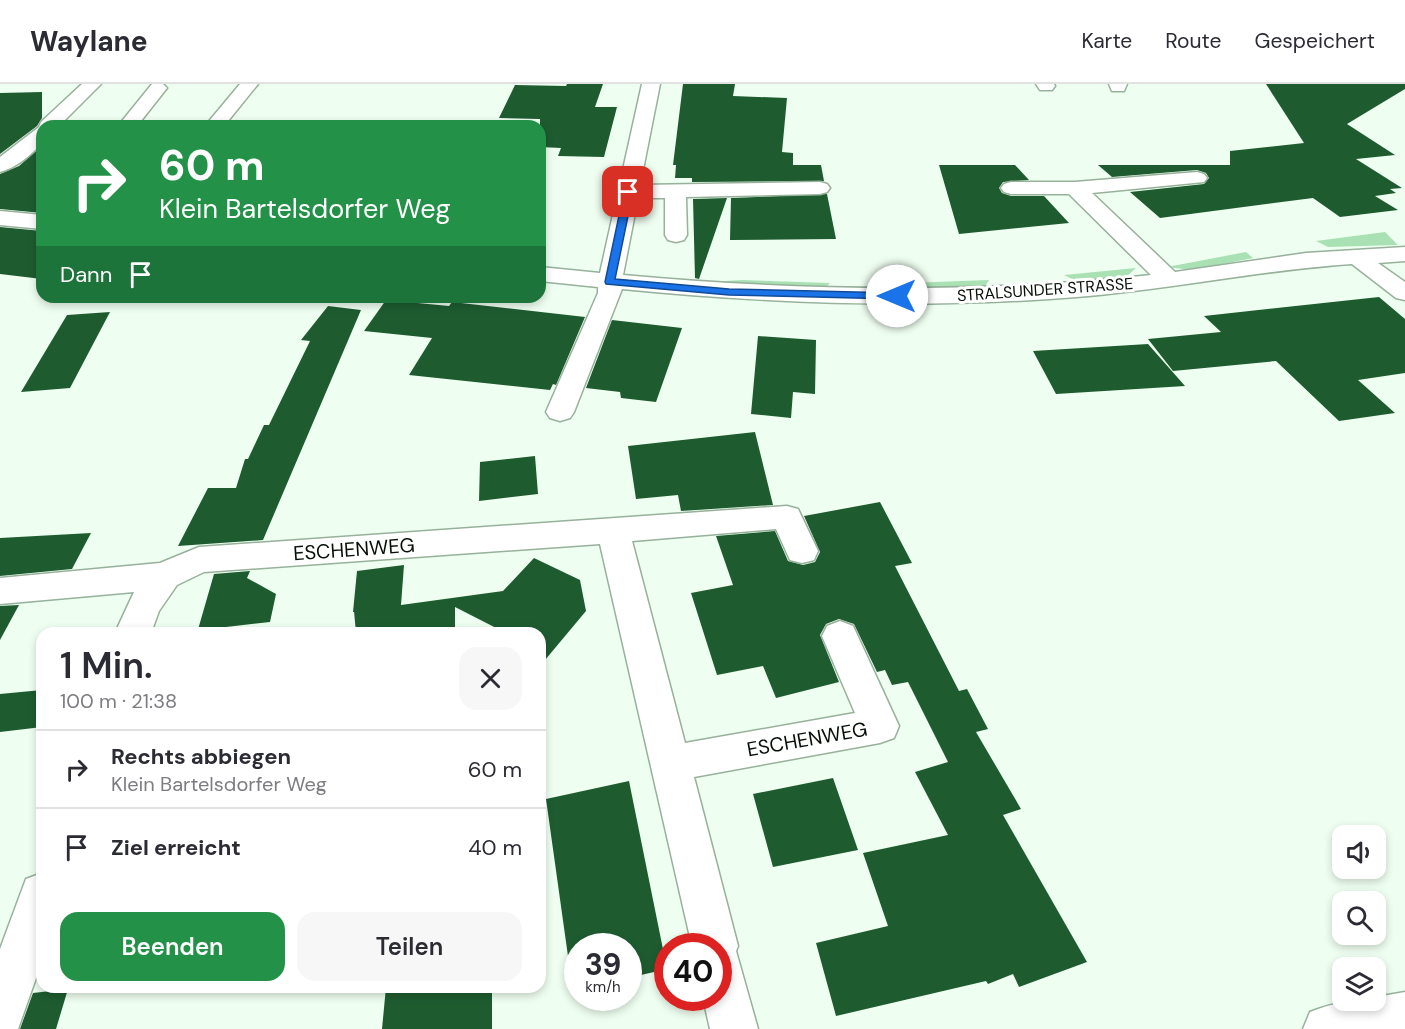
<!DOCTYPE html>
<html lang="de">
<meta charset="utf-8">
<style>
:root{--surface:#fff;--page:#f7f7f7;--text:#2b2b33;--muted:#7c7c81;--line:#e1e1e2;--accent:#249149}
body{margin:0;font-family:"DM Sans",sans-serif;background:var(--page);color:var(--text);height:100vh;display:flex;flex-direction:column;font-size:22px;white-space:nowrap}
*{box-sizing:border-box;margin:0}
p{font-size:20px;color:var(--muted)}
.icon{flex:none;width:33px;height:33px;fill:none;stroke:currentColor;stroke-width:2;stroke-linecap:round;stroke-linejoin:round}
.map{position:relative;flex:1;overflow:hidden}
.panel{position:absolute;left:36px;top:543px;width:510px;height:366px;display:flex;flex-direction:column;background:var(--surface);border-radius:18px;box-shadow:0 3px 9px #0003}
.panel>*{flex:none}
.top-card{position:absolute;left:36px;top:36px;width:510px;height:183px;border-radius:18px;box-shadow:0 3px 9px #0003;background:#249149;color:#fff;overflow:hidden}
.buttons{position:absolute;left:1332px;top:741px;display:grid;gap:12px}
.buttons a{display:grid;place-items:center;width:54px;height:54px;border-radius:12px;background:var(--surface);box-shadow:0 3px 9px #0003;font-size:30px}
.speed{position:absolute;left:564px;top:849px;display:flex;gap:12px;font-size:30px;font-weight:700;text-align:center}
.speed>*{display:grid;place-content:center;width:78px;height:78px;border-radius:50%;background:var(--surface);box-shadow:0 3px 9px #0003;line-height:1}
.speed small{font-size:15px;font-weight:400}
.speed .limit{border:9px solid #d22;background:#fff;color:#111}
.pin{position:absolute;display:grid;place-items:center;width:51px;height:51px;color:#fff;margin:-26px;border-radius:12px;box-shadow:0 3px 9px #0006}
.me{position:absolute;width:66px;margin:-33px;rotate:270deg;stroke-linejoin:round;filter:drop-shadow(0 0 4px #0008)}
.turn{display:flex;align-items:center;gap:21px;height:126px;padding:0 24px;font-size:27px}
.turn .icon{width:78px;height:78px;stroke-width:2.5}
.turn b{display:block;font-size:42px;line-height:51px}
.then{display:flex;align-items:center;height:57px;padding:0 24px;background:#0003;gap:12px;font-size:22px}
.round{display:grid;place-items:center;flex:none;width:63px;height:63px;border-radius:18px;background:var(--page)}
.head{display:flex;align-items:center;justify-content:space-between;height:102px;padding:0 24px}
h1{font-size:36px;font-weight:600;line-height:45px}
.primary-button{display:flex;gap:12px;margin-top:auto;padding:12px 24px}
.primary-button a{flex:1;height:69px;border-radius:18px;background:var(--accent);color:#fff;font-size:24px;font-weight:600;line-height:69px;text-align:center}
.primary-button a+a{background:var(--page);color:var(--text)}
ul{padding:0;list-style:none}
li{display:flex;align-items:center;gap:18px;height:78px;padding:0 24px;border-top:2px solid var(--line)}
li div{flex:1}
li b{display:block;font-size:22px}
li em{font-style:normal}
header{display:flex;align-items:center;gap:36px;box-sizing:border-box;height:84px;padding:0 30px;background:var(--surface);border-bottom:2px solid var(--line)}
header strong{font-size:28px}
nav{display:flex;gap:33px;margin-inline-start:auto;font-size:21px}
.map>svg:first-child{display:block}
</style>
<header>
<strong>Waylane</strong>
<nav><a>Karte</a><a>Route</a><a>Gespeichert</a></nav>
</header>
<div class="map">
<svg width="1405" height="945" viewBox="0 0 1405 945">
<rect width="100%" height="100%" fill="#eefef0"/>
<path fill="#aae1b4" d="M 1385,148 L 1398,161 L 1328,163 L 1316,157 Z
M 1246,168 L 1253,174 L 1192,186 L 1167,183 Z
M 1136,184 L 1125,194 L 1076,197 L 1064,191 Z
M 742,196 L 830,199 L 823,206 L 694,199 Z
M 989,196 L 984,204 L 917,207 L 909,199 Z"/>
<path fill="#1e5c30" d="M 567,0 L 603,0 L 595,23 L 617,23 L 604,73 L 558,72 L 561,64 L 540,63 L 540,35 L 499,34 L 515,1 L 566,2 Z
M 683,0 L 735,0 L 733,12 L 787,14 L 782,68 L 793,69 L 793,81 L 821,81 L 824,97 L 692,98 L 692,94 L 675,94 L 676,81 L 673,81 Z
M 1266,0 L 1405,0 L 1405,5 L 1347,40 L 1395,71 L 1356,75 L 1402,104 L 1390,105 L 1396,109 L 1375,112 L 1398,126 L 1340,133 L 1313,114 L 1160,134 L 1130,108 L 1204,100 L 1209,94 L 1206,89 L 1197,86 L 1112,93 L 1098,81 L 1230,81 L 1230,67 L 1304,59 Z
M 42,8 L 42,34 L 37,42 L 0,70 L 0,9 Z
M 42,62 L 42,129 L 0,125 L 0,90 L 19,82 Z
M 939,81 L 1015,81 L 1029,96 L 1003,98 L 999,104 L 1002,109 L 1011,112 L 1044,112 L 1069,139 L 959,150 Z
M 827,110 L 836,155 L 730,156 L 731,114 Z
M 727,114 L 699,195 L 695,194 L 693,115 Z
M 0,143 L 42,147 L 42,195 L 0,190 Z
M 1379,213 L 1405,235 L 1405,289 L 1358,296 L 1395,329 L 1339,337 L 1276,277 L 1173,287 L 1148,255 L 1221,248 L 1204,232 Z
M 386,216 L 449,222 L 452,218 L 585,233 L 556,301 L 553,300 L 550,306 L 409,291 L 432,254 L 364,247 Z
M 328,222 L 361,226 L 263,456 L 178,462 L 208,404 L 236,404 L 245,375 L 248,375 L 264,341 L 269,341 L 310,257 L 301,256 Z
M 110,228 L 70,304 L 21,308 L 67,231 Z
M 612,236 L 682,244 L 656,318 L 621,314 L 620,308 L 586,304 Z
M 758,252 L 816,256 L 815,310 L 793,308 L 791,334 L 751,330 Z
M 1148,260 L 1185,302 L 1056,310 L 1033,267 Z
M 755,348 L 773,421 L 681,427 L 678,411 L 636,415 L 628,362 Z
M 535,372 L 538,410 L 479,417 L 480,378 Z
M 880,418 L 912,479 L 895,482 L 959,607 L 967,605 L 988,645 L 976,648 L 1021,725 L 1003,731 L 1087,878 L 1019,903 L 1013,890 L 988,900 L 986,897 L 836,932 L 816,859 L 888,842 L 863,769 L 948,751 L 915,688 L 948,678 L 908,598 L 892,601 L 885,586 L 877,588 L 854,540 L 839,535 L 826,540 L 820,551 L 839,598 L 776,614 L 763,582 L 717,591 L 691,509 L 733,501 L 716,452 L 775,447 L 788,477 L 803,481 L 815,478 L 820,468 L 804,432 Z
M 91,449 L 72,485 L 0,492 L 0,454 Z
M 534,474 L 580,496 L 586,527 L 540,582 L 540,549 L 506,549 L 455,523 L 455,549 L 356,549 L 354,527 L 370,525 L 353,528 L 357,487 L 404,481 L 401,521 L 503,507 Z
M 250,487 L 247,494 L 276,510 L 270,538 L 226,543 L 223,549 L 197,549 L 214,490 Z
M 19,521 L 0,556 L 0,522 Z
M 42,606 L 42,643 L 0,648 L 0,610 Z
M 833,694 L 858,766 L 773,783 L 753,710 Z
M 629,697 L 667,885 L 628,894 L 628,862 L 578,862 L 578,907 L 573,908 L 546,715 Z
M 386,903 L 492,903 L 492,945 L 382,945 Z
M 68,905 L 56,945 L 20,945 L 33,909 Z"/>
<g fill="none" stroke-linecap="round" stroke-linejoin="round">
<g stroke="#97b19b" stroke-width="3">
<path id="minor" d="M 82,0 L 101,0 L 59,42 L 42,42 L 42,59 C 31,71 16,84 0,88 L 0,73 L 39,43 L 41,38 Z
M 152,0 L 163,0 L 167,4 L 137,42 L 118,42 Z
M 240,0 L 258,0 L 224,42 L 205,42 Z
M 642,0 L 660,0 L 640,101 L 820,98 L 827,100 L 830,104 L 827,108 L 820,110 L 686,113 L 687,151 L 684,156 L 676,158 L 668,156 L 665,151 L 665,114 L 638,114 L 623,191 C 799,207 975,210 1151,191 L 1069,110 L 1011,110 L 1004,108 L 1001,104 L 1004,100 L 1011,98 L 1075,98 L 1197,88 L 1204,90 L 1207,94 L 1204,98 L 1092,109 L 1175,188 L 1306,169 L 1405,163 L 1405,177 L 1378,179 L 1405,198 L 1405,216 L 1396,214 L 1352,180 C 1260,186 1169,206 1077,213 C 925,225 773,220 622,205 L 574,328 L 570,334 L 560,337 L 550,334 L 546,328 L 598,209 L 598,203 L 540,197 L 540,183 L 600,189 Z
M 1036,0 L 1054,0 L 1055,2 L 1052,6 L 1040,6 Z
M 1109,0 L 1127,0 L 1124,7 L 1112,7 Z
M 0,127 L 42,131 L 42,145 L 0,141 Z
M 787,422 L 798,425 L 818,467 L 814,476 L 802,479 L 790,476 L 776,445 L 632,457 L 685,659 L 855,629 L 822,552 L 827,542 L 840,537 L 853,542 L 899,642 L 894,654 L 880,659 L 694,693 L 738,862 L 736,867 L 758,945 L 710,945 L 703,914 L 718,914 L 718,862 L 692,862 L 600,460 L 204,488 L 177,501 L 159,527 L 151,549 L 115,549 L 134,508 L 0,520 L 0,494 L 160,479 L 199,463 Z
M 42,789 L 42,877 L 18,945 L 0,945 L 0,865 L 26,795 Z
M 1405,908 L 1405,945 L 1303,945 L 1310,928 C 1332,919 1352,916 1376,916 L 1376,913 Z"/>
</g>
<use href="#minor" fill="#fff" fill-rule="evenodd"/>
</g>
<path fill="#1a73e8" stroke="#114b97" stroke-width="1.5" d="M 628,105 L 633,108 L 615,195 L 729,205 L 897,209 L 902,212 L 897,215 L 729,211 L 606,200 L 605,198 L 624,108 Z"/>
<g text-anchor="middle" stroke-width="6" stroke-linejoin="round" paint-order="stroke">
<g font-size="16" fill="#060f08" stroke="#fff">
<text transform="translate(1045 205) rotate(-4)" y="6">STRALSUNDER STRASSE</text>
</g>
<g font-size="20" fill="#060f08" stroke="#fff">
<text transform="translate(354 465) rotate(-4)" y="7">ESCHENWEG</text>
<text transform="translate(807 655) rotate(-10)" y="7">ESCHENWEG</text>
</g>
</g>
</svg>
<div class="buttons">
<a><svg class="icon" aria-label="sound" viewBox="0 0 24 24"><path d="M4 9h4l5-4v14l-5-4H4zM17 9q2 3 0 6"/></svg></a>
<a><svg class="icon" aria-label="search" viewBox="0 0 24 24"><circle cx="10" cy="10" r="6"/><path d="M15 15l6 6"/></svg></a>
<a><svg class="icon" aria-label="layers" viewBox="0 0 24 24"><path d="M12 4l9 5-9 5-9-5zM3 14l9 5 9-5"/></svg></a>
</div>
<div class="speed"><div>39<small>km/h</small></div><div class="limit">40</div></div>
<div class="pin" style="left:628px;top:108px;background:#d93025"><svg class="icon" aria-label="arrive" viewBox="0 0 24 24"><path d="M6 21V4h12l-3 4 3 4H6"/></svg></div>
<svg class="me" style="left:897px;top:212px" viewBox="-20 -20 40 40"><circle r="19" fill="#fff"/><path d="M0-13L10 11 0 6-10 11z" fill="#1a73e8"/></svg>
<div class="top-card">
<div class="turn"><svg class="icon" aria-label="right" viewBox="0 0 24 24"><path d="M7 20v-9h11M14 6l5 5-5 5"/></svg><div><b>60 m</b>Klein Bartelsdorfer Weg</div></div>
<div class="then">Dann<svg class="icon" aria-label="arrive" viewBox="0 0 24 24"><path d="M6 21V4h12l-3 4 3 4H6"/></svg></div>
</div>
<section class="panel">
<div class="head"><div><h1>1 Min.</h1><p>100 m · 21:38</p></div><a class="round"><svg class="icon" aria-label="close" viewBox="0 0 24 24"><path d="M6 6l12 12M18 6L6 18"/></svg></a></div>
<ul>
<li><svg class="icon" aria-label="right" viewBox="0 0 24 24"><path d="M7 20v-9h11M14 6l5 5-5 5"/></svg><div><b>Rechts abbiegen</b><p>Klein Bartelsdorfer Weg</p></div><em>60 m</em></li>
<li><svg class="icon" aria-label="arrive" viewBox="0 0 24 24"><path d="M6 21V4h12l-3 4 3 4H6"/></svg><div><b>Ziel erreicht</b></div><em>40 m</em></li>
</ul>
<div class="primary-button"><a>Beenden</a><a>Teilen</a></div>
</section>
</div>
